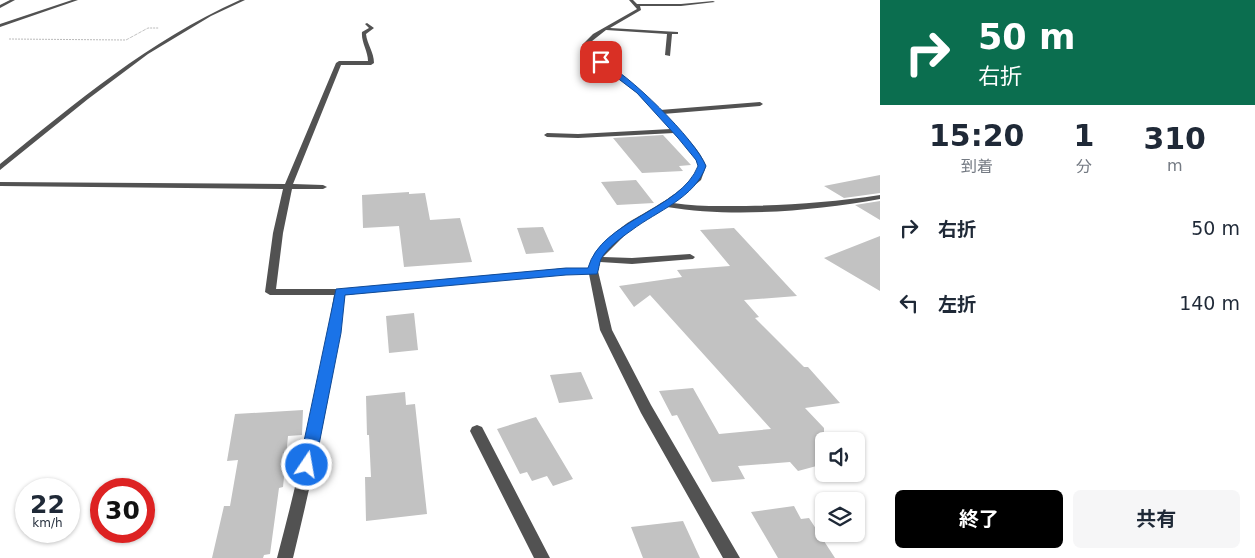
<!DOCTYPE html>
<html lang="ja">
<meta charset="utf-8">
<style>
:root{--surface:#fff;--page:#f6f6f7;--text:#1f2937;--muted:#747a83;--accent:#000}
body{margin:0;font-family:"DejaVu Sans","Noto Sans JP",sans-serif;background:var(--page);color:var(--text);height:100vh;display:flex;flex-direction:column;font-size:19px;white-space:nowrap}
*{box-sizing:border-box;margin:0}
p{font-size:16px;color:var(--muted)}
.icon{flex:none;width:28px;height:28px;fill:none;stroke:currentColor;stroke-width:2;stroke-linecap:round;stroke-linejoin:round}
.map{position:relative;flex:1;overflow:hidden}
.side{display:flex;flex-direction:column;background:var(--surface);width:375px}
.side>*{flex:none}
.top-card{background:#0b6e4f;color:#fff;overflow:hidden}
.buttons{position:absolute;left:815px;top:432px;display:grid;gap:10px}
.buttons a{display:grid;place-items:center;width:50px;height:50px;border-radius:8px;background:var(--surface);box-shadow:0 1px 4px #0004;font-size:25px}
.speed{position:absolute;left:15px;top:478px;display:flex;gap:10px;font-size:25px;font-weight:700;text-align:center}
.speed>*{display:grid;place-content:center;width:65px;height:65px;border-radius:50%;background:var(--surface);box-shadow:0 1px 4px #0004;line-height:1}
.speed small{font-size:12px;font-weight:400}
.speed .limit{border:8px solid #d22;background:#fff;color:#111}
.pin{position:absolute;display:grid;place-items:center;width:42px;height:42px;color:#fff;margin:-21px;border-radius:10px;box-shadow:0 2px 8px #0006}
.me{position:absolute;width:55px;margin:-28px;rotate:12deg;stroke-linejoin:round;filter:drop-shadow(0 0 4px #0008)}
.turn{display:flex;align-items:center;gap:18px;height:105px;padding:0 15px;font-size:22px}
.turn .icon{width:65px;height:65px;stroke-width:2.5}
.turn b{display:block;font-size:35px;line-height:42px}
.eta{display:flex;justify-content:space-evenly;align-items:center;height:85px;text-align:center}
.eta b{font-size:30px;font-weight:700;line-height:35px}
.action{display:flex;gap:10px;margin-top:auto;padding:10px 15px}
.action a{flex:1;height:58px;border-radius:8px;background:var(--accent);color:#fff;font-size:20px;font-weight:700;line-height:58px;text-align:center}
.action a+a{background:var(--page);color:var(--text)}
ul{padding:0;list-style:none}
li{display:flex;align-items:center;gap:15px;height:75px;padding:0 15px}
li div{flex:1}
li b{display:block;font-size:19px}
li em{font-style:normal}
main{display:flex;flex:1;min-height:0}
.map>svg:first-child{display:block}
</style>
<main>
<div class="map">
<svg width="880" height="558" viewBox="0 0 880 558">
<rect width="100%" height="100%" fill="#fff"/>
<path fill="#c2c2c2" d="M 663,135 L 691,165 L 679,166 L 683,171 L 642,173 L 613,138 Z
M 880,175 L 880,193 L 844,198 L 824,186 Z
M 636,180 L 654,203 L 617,205 L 601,182 Z
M 409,192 L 409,194 L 425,193 L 430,220 L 460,218 L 472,262 L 404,267 L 399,226 L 363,228 L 362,195 Z
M 880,201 L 880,220 L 855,205 Z
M 543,227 L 554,252 L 526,254 L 517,228 Z
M 734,228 L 797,296 L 744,300 L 759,317 L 755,318 L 804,367 L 808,367 L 840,403 L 805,408 L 824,428 L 824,464 L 798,471 L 790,462 L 738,466 L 745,479 L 712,482 L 677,415 L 672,416 L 659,391 L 693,388 L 719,434 L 771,429 L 650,295 L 634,307 L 619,286 L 682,277 L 677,270 L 730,266 L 700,230 Z
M 880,236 L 880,291 L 824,258 Z
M 414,313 L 418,350 L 389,353 L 386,316 Z
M 581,372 L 593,399 L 559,403 L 550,375 Z
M 405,392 L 406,405 L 415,404 L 427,514 L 366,521 L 365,477 L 371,477 L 369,435 L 367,435 L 366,396 Z
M 303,410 L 302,435 L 288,436 L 283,487 L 279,488 L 270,554 L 264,555 L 263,558 L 212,558 L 224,506 L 230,506 L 238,460 L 227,461 L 235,414 Z
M 536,417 L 573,479 L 553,486 L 547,476 L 532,481 L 527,472 L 520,474 L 497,429 Z
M 794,506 L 801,519 L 809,518 L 835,558 L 778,558 L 751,512 Z
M 683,521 L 700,558 L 643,558 L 631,527 Z"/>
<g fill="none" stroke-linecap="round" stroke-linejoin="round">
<path stroke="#747474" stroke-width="1" stroke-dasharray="0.5 1" stroke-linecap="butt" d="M 9,39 L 126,40 L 148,28 L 159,28"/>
<path fill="#525252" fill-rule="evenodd" d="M 72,0 L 78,0 L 0,27 L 0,24 Z
M 240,0 L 245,0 L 211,16 L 148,54 L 88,99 L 0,170 L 0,164 C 78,101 147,42 240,0 Z
M 629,0 L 633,0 L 637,4 L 681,4 L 713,1 L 715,2 L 681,6 L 640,6 L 641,10 L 610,28 L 678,32 L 678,34 L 672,34 L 670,56 L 665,55 L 667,34 L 606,30 L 587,45 L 617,48 L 615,51 L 588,48 L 591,52 L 641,91 L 660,110 L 760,102 L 763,104 L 760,106 L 663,114 C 677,128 699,147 706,166 L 701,180 L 673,203 C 697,207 721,206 746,206 C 791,205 835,202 880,195 L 880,199 C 813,211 734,218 667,207 L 631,229 L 603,257 L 632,258 L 690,254 L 695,257 L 693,259 L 632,264 L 600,262 L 598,271 L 612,330 L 651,405 L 740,558 L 723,558 L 641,413 L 600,330 L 589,274 L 566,274 L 345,295 C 333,384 314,471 293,558 L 277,558 C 300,471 320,384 334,295 L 270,295 L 265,292 L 273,233 L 283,189 L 0,186 L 0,182 L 285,184 L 336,63 L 339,61 L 368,61 C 368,51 361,42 362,32 L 369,28 L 365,24 L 367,23 L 374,28 L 366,34 C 367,44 374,52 374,63 L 371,65 L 341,65 L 293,184 L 323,185 L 327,187 L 323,189 L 292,189 L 283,233 L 276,289 L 343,289 L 566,268 L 589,268 C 593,251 611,235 626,224 C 641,214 701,185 698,164 C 696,156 680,139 674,133 L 578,138 L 547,137 L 544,135 L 547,133 L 578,134 L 671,129 L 637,93 L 587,54 L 582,45 L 593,34 L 637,9 Z
M 477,425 L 482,427 L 550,558 L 534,558 L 470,431 L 472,427 Z"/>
<path fill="#525252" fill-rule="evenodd" d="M 10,0 L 15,0 L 0,8 L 0,5 Z"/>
</g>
<path fill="#1a73e8" stroke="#114b97" d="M 601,61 C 627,72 696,140 706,166 C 695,198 657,211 632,230 C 622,237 607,248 601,259 C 599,264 599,269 597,274 L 566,275 L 345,295 L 341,333 L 315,465 L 312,470 L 307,472 L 301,470 L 299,465 L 336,289 L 566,268 L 588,268 C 601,220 681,210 698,166 L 696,160 L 678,138 L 637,93 L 599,64 Z"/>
</svg>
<div class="buttons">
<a><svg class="icon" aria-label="sound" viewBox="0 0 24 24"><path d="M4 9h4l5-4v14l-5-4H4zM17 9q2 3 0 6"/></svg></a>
<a><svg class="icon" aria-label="layers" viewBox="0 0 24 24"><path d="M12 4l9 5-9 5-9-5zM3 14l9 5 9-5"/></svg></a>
</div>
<div class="speed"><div>22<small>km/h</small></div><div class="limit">30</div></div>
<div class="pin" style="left:601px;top:62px;background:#d93025"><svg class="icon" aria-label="arrive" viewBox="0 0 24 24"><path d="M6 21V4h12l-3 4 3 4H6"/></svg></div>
<svg class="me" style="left:307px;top:465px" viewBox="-20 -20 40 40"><circle r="17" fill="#1a73e8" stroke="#fff" stroke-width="3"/><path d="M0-11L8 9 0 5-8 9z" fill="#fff"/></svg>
</div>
<section class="side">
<div class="top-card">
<div class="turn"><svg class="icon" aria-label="right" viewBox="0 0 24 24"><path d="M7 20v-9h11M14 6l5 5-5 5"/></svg><div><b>50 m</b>右折</div></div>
</div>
<div class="eta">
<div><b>15:20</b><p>到着</p></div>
<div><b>1</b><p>分</p></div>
<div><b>310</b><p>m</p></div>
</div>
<ul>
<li><svg class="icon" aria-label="right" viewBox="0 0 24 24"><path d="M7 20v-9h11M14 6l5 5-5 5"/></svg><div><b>右折</b></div><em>50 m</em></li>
<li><svg class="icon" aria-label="left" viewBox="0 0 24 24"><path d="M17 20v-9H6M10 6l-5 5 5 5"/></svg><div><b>左折</b></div><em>140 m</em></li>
</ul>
<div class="action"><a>終了</a><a>共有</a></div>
</section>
</main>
